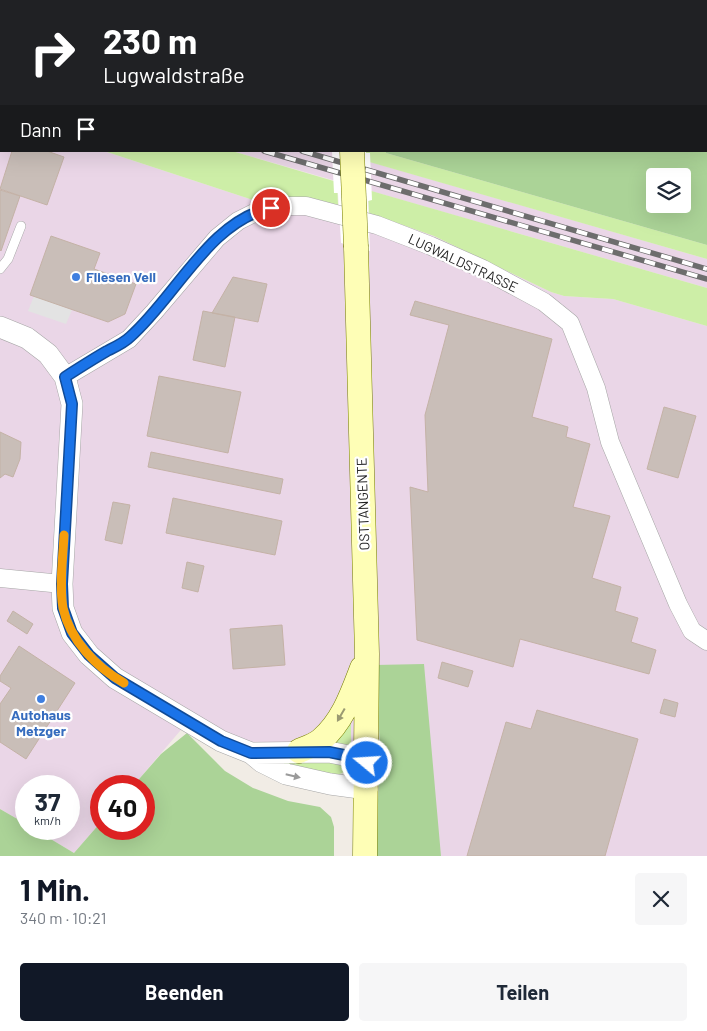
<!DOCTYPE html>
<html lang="de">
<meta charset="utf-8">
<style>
:root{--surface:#fff;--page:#f6f6f7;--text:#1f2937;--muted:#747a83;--accent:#111827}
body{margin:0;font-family:Barlow,sans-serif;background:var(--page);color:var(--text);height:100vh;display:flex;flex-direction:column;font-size:19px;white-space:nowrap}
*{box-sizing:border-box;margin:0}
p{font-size:16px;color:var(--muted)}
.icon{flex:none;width:28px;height:28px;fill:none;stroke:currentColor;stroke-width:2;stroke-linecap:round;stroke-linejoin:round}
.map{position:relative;height:856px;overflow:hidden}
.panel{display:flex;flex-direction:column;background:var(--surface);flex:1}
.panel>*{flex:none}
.banner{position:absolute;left:0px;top:0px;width:708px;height:152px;box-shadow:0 5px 20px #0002;background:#202124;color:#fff;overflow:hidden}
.tools{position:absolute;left:646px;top:168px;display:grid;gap:10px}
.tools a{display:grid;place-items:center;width:45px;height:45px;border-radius:5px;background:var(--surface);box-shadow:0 5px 20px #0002;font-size:25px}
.speed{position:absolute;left:15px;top:775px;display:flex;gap:10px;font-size:25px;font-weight:700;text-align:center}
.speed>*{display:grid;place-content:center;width:65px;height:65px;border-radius:50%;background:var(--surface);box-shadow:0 5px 20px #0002;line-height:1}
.speed small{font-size:12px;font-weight:400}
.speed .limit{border:8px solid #d22;background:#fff;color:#111}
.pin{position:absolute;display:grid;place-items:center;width:42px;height:42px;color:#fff;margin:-21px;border:2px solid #fff;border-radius:50%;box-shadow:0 1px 5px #0007}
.me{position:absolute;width:55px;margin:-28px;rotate:288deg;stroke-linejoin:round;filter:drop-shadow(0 0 4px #0008)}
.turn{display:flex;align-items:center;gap:18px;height:105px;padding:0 20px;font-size:22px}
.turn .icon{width:65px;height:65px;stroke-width:2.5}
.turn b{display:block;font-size:35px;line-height:42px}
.then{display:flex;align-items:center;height:48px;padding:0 20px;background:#0003;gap:10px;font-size:19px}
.round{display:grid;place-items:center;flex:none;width:52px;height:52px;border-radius:5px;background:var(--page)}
.head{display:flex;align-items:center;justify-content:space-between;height:85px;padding:0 20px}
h1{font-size:30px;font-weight:700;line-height:38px;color:var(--accent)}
.cta{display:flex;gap:10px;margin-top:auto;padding:10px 20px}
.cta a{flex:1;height:58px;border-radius:5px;background:var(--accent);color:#fff;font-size:20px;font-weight:700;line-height:58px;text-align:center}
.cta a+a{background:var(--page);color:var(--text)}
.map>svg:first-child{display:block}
</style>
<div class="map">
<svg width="707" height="856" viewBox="0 0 707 856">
<rect width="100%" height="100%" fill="#f1ece5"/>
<path fill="#ead6e7" d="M 0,117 L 1,151 L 104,151 L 256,201 L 283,197 L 307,197 L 380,216 L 434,236 L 551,292 L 564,296 L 613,299 L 707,326 L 707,856 L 422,856 L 411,822 L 369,808 L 371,753 L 242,743 L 192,717 L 133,786 L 101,786 L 101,822 L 74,853 L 34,829 L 69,829 L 69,786 L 26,786 L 26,824 L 0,809 Z
M 232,151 L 336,152 L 707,259 L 707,288 Z"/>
<path fill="#cdeea7" d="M 104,151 L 232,151 L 337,182 L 338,205 L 307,197 L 283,197 L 256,201 Z
M 366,151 L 386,151 L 386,153 L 707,245 L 707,259 L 366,161 Z
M 368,190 L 707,288 L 707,326 L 613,299 L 564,296 L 551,292 L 434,236 L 369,213 Z
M 351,718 L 351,747 L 330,744 Z
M 284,761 L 340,763 L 346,767 L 346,771 L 334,777 L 284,765 Z"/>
<path fill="#abd397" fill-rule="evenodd" d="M 0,0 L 707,0 L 707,245 L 386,153 L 386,151 L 706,151 L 706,1 L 1,1 L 1,39 ZM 655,176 L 682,176 L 682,204 L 655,204 Z
M 424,664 L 441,856 L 376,856 L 380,746 L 375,665 Z
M 187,733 L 225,771 L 253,788 L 288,801 L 320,807 L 331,817 L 334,827 L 334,856 L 0,856 L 0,809 L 26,824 L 26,829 L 34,829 L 74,853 L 101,822 L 101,829 L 144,829 L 144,786 L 133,786 L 161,754 Z"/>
<path fill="#e3e3e3" d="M 34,296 L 72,310 L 66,324 L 28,311 Z"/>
<path fill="#fff" d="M 332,151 L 366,151 L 366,153 L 370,153 L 372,200 L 368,201 L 370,251 L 341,243 L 338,193 L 334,193 Z"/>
<path fill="#c9beb8" stroke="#c4b2a6" d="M 12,151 L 47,151 L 64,157 L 47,205 L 0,189 Z
M 0,190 L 20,196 L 1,251 L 0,250 Z
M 51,236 L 100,253 L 94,269 L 136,284 L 125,314 L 108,322 L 30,295 Z
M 233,277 L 267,284 L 258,322 L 212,313 Z
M 415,301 L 552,339 L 532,417 L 568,427 L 566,437 L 590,444 L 573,507 L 610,516 L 592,578 L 621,587 L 615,611 L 638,618 L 631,642 L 656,650 L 649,674 L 520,639 L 513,667 L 417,640 L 410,487 L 428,492 L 425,415 L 449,325 L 410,315 Z
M 203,311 L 235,317 L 225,367 L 193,360 Z
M 159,376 L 241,392 L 228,453 L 147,436 Z
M 664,407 L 696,416 L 678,478 L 647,469 Z
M 0,432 L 21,442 L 20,459 L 13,477 L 5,474 L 0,478 Z
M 151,452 L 283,479 L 280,494 L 148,467 Z
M 173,498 L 282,521 L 275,555 L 166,533 Z
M 113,502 L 130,505 L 122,544 L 105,540 Z
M 187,562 L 204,566 L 198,592 L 182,588 Z
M 13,611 L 33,624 L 27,634 L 7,621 Z
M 282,625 L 285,665 L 233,669 L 230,629 Z
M 19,646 L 75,683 L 26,759 L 0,742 L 0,704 L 11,688 L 0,681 L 0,676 Z
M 442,662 L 473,671 L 468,687 L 438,678 Z
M 664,699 L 678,703 L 675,717 L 660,713 Z
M 537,710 L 638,739 L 605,856 L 467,856 L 506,722 L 531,729 Z"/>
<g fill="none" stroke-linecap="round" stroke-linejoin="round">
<g stroke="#a6a6a6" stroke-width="10">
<path id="service" d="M 0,269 L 8,259 L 21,226"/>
</g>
<g stroke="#a6a6a6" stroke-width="19">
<path id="minor" d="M 65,377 L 129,339 L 154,312 L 217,238 L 238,221 L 258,211 L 285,206 L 306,206 L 377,225 L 431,246 L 483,269 L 544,302 L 570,323 L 596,388 L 610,442 L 678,604 L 692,631 L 707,641
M 0,578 L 62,584"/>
</g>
<g stroke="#a6a6a6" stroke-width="22">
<path id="tertiary" d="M 0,327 L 27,338 L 48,354 L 65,377 L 72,404 L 62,584 L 63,608 L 72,633 L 89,655 L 115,678 L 221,741 L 251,753 L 262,762 L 286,774 L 330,784 L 367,789
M 251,753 L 329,752 L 349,756 L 367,763"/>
</g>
<g stroke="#757d00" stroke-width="25">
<path id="secondary" d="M 343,0 L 343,1
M 356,247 L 367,654 L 365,856
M 299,751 C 306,748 315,745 321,740 C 343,721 352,694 362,668"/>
</g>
<use href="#service" stroke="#fff" stroke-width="9"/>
<use href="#minor" stroke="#fff" stroke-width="18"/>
<use href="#tertiary" stroke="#fff" stroke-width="21"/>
<use href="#secondary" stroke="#fefeb6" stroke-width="24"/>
<g stroke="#6d6d6d" stroke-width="5.5">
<path id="rail" d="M 0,64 L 1,65
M 0,75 L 1,75
M 264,151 L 707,279
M 302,151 L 707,269"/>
</g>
<use href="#rail" stroke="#fff" stroke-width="4" stroke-dasharray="11" stroke-linecap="butt"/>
<g stroke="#757d00" stroke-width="25" stroke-linecap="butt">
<path id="secondary-bridge" d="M 352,151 L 356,247"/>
</g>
<use href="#secondary-bridge" stroke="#fefeb6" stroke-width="24"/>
</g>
<defs><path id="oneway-solid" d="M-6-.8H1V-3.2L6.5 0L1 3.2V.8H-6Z" transform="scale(1.25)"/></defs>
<use fill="#9a9a72" href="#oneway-solid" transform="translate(341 715) rotate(120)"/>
<use fill="#9a9a9a" href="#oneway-solid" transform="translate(293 776) rotate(13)"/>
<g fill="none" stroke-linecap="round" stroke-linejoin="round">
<g stroke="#114b97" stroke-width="12">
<path id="route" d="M 271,208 C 210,220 175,298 130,337 C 124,343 115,347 107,351 C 93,359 79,368 65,377 L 72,404 L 62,584 L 63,608 L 72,633 L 89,655 L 115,678 L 221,741 L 251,753 L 329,752 L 349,756 L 367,763"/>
</g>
<use href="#route" stroke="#1a73e8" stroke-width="9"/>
<path stroke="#f59e0b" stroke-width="9" d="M 64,535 C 63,558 59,584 63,608 C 70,640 96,667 124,683"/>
</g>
<g fill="#3f7fe0" stroke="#fff" stroke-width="2">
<circle cx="76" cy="277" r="5"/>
<circle cx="41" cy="699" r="5"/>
</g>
<g text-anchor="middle" stroke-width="4.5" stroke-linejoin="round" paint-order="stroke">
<g font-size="14" fill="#1f1f1f" stroke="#fff">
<text transform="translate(463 263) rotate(25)" y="5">LUGWALDSTRASSE</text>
<text transform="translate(363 504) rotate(-92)" y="5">OSTTANGENTE</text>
</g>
<g font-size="14" font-weight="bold" fill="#366cbe" stroke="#fff" text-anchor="start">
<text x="86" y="282">Fliesen Veil</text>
<text x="41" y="720" text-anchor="middle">Autohaus<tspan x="41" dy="16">Metzger</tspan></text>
</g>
</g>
</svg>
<div class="tools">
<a><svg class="icon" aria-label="layers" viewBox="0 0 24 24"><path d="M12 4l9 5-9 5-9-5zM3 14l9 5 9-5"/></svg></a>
</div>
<div class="speed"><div>37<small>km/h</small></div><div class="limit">40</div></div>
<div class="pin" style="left:271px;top:208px;background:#d93025"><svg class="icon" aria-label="arrive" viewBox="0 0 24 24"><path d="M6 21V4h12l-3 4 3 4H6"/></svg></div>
<svg class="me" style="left:367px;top:763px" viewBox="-20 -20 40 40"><circle r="17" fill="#1a73e8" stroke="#fff" stroke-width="3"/><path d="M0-11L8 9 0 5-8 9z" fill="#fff"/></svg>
<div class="banner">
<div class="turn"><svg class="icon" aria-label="right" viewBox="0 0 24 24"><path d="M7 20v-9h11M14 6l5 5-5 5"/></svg><div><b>230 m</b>Lugwaldstraße</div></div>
<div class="then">Dann<svg class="icon" aria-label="arrive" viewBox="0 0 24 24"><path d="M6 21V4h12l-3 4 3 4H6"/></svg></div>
</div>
</div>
<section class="panel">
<div class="head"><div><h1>1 Min.</h1><p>340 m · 10:21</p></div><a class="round"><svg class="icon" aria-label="close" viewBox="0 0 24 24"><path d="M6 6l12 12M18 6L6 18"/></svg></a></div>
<div class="cta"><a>Beenden</a><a>Teilen</a></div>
</section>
